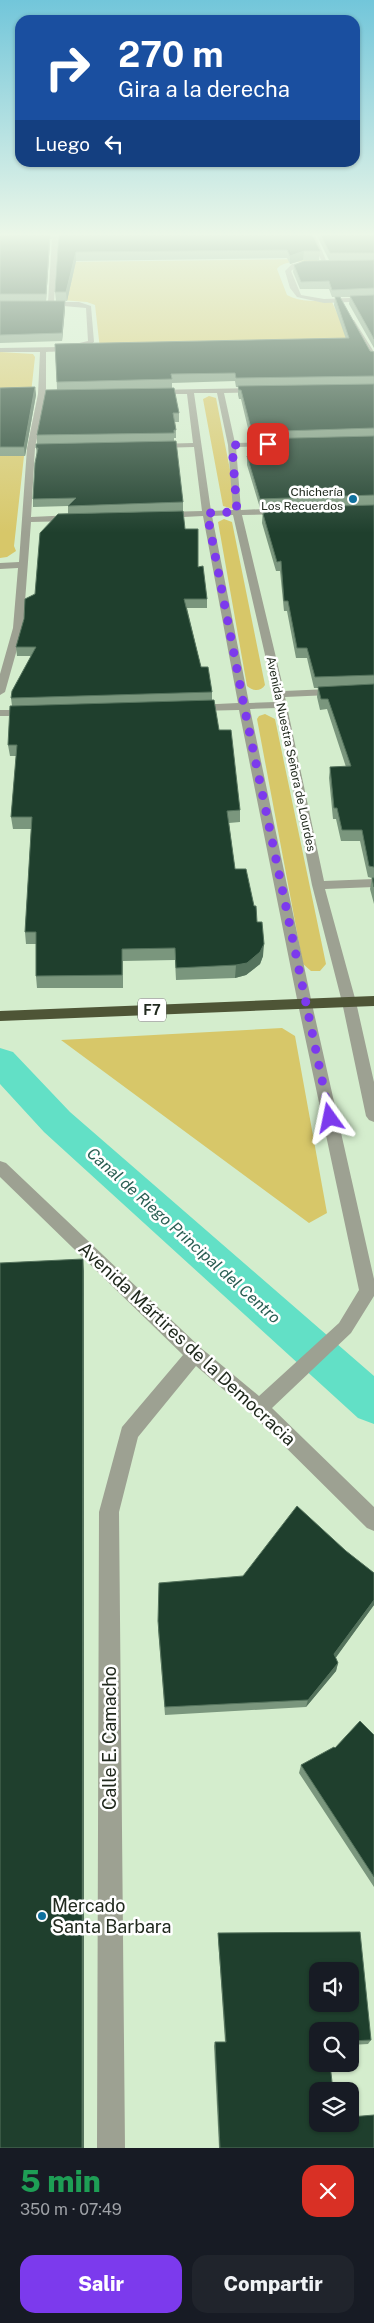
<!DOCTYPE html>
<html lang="es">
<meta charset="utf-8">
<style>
:root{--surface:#171b24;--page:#20242c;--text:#f1f3f6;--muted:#9ea1a6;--accent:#7c3aed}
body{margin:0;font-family:"Public Sans",sans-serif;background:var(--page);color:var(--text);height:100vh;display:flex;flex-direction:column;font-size:19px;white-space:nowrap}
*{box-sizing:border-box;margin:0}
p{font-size:16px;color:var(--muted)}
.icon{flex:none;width:28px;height:28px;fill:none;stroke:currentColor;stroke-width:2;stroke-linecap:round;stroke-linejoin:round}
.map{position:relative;height:2148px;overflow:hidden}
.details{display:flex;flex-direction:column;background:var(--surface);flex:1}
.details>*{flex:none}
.hud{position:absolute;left:15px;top:15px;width:345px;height:152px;border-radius:15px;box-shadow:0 1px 4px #0004;background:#1a4fa0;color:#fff;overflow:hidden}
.buttons{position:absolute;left:309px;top:1962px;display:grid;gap:10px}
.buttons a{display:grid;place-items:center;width:50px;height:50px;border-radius:10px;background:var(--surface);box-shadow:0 1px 4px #0004;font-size:25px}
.pin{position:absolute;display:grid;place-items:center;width:42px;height:42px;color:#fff;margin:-21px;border-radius:10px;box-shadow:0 2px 8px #0006}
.me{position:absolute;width:55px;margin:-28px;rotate:348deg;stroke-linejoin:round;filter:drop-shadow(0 0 4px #0008)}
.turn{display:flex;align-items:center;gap:18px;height:105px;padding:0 20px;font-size:22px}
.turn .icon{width:65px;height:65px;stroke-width:2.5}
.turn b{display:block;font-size:35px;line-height:42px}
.then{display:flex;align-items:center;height:48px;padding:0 20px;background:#0003;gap:10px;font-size:19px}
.round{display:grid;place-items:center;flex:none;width:52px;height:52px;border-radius:15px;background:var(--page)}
.headline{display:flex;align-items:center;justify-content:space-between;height:85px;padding:0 20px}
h1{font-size:30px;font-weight:800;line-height:38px;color:#1e9e55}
.button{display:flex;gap:10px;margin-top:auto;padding:10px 20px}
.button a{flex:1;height:58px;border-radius:15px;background:var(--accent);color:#fff;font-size:20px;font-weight:800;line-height:58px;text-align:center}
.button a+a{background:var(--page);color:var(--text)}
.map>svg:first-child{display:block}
</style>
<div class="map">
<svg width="374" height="2148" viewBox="0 0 374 2148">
<rect width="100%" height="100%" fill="#d4edcd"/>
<path fill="#d7c769" d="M 317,259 L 317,261 C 305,263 284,259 277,269 L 287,295 C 301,303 317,300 332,302 L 350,342 L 100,349 L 95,305 L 87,302 L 62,300 L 62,262 Z
M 0,352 L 33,354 L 35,357 L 14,546 L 16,551 L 7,557 L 0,558 Z
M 209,396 L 216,398 L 237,506 L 233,509 L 223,506 L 203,399 Z
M 224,519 L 232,522 L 265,685 C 261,692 252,691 247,686 L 218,522 Z
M 265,714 L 275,719 L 326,964 L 320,971 L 311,971 L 303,964 L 257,719 L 259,716 Z
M 282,1028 L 295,1036 L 327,1213 L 309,1223 L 61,1040 Z"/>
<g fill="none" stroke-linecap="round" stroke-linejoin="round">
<path fill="#62e0c6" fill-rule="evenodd" d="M 0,1048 L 13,1052 L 70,1112 L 374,1376 L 374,1424 L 358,1418 L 44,1132 L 0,1084 Z"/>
<path fill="#9da192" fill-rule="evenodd" d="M 308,232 L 314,232 L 328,265 L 323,264 Z
M 78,235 L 80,238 L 58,239 L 54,302 L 79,302 L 91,306 L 94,342 C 82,352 62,351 46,352 L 46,394 L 35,448 L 31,517 L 73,515 L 77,518 L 73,521 L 31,522 L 23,628 L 5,692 L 0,695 L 0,674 L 13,628 L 18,568 L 0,569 L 0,563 L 19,562 L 27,448 L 38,394 L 40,352 L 0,352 L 0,348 L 62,347 L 88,341 L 86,308 L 41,304 L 48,302 L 52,239 L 0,240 L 0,236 Z
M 313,262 L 315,265 L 296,267 L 291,271 L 301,295 L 324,299 L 374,297 L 374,301 L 324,303 L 297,297 L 290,288 L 285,271 L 292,264 Z
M 350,320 L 354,320 L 374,352 L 374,360 L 371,358 Z
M 258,388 L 261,388 L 261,392 L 224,393 L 235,443 L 273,442 L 277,444 L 273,446 L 236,447 L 241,510 L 283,508 L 287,511 L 283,514 L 242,515 L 284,691 L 374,687 L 374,693 L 285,697 L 324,881 L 374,879 L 374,887 L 325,889 L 356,1002 L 374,1082 L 374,1122 L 369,1120 L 366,1116 L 342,1002 L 312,885 L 277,708 L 250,709 L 312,1004 L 374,1279 L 374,1296 L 351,1333 L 272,1408 L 374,1507 L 374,1531 L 367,1528 L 252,1414 L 196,1366 L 138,1437 L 119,1512 L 125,2148 L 97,2148 L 99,1512 L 122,1427 L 183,1355 L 0,1177 L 0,1161 L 6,1163 L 201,1348 L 259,1396 L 339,1323 L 359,1290 L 298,1004 L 239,710 L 196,711 L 191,708 L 196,705 L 238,703 L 203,516 L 164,518 L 160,515 L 164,512 L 202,511 L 194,447 L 157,448 L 153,446 L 157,444 L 193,443 L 187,394 L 153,394 L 153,390 ZM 194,393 L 217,393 L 228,445 L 233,510 L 211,511 ZM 233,515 L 274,694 L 275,702 L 249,703 L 212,516 Z
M 0,710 L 31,710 L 36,713 L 31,716 L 0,716 Z"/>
<path fill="#4e5536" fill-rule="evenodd" d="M 374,996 L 374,1006 L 0,1021 L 0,1011 Z"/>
</g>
<path fill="#7a967d" d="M 0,232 L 311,232 L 320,251 L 319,260 L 303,260 L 290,264 L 287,258 L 76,261 L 67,301 L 56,301 L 55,292 L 59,234 L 0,235 Z
M 315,232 L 374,232 L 374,260 L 329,260 Z
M 50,234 L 50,241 L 46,301 L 0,301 L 0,235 Z
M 374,260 L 374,348 L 349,304 L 350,297 L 332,297 L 329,289 L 300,289 L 293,272 L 294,265 Z
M 335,297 L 370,351 L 374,352 L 374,904 L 370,889 L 372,878 L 368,877 L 360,841 L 341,841 L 336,819 L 333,819 L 329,778 L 330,767 L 346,767 L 327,709 L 320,710 L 317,697 L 318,688 L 314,688 L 307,658 L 296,658 L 287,611 L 284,611 L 280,571 L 276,571 L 262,523 L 263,508 L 260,508 L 247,465 L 247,456 L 256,456 L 254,448 L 254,441 L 251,441 L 241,399 L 239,399 L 238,395 L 238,387 L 236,387 L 235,381 L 172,383 L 172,388 L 179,413 L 179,422 L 175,422 L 176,430 L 176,438 L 174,438 L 174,441 L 183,502 L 183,511 L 68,514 L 68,506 L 33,507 L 33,499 L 37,456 L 36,448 L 37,444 L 37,435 L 57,389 L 55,344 L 346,339 L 334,305 Z
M 0,301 L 65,309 L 62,341 L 0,343 Z
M 35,387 L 36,395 L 25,456 L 0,456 L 0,388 Z
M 185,529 L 198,567 L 207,599 L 207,608 L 187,608 L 201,667 L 212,692 L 212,700 L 219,730 L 240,810 L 240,822 L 229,823 L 235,869 L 257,922 L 263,956 L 260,964 L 246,975 L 235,978 L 176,980 L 175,960 L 123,961 L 123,988 L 37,988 L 36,976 L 36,944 L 26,944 L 25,932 L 31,829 L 13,829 L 11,817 L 16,756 L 10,756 L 8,745 L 12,706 L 11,698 L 31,656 L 17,656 L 16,647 Z
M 346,1551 L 374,1573 L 374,1605 L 335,1658 L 338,1663 L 336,1671 L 306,1707 L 165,1715 L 158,1629 L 243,1576 Z
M 374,1735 L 374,1887 L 299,1773 L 301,1765 L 335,1748 Z
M 218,1933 L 371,2040 L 368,2044 L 350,2045 L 350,2031 L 318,2031 L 318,2124 L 374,2148 L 219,2148 L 214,2046 L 215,2042 L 225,2042 L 218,1938 Z"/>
<path fill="#55735d" d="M 50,234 L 50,241 L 46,301 L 46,294 Z
M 304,251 L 303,260 L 290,264 L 290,256 Z
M 76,252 L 76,261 L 67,301 L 66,292 Z
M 65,301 L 65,309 L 62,341 L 62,333 Z
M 35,387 L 36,395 L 25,456 L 24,447 Z
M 264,944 L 263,956 L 260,964 L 246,975 L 235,978 L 236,965 Z
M 83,1259 L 84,1271 L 84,2148 L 82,2148 Z
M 374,1600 L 374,1605 L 332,1663 L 334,1654 Z
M 338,1663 L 336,1671 L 306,1707 L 308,1700 Z"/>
<path fill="#1f3f2d" stroke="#55735d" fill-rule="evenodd" d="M 59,232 L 311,232 L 320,251 L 304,251 L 290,256 L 287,250 L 76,252 L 66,292 L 55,292 Z
M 319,232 L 374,232 L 374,253 L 330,253 Z
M 50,234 L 46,294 L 0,294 L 0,235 Z
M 374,260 L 374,288 L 332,290 L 329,281 L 301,282 L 294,265 L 304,261 Z
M 374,295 L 374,339 L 350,296 Z
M 335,297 L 340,297 L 370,351 L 374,352 L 374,376 L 236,378 L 235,373 L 171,374 L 172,379 L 57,382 L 55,344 L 349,338 Z
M 0,301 L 65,301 L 62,333 L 0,335 Z
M 374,384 L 374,428 L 252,432 L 241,390 L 239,390 L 238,386 Z
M 35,387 L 24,447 L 0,447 L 0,388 Z
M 174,388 L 179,413 L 173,413 L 176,430 L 174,430 L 174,433 L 37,435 L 46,390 Z
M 374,436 L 374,495 L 260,499 L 247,456 L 259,456 L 254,439 Z
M 176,441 L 183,502 L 68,506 L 76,498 L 33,499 L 35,463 L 38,448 L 36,448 L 36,444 Z
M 374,505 L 374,675 L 315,677 L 307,648 L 297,648 L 288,601 L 284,601 L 281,561 L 277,562 L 263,514 L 264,514 L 263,508 Z
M 183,511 L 185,529 L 198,529 L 198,567 L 203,566 L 207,599 L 184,599 L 201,667 L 208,667 L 212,692 L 11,698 L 12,691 L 36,647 L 16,647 L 24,619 L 25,599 L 35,594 L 40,533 L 58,514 Z
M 374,684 L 374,867 L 369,866 L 362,830 L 342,830 L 337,808 L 334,808 L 330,767 L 351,766 L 328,699 L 321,699 L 318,687 Z
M 214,700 L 219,730 L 231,730 L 240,810 L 227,811 L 235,869 L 246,869 L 254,906 L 256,906 L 257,922 L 262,922 L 264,944 L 260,952 L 247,963 L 236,965 L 176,968 L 175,948 L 122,949 L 122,975 L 36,976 L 36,932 L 25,932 L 32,817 L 11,817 L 17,745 L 8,745 L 10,706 Z
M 372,878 L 374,878 L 374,887 Z
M 83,1259 L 82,2148 L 0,2148 L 0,1263 Z
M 297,1506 L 346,1551 L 374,1573 L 374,1600 L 334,1654 L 338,1663 L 308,1700 L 165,1707 L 158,1621 L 159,1583 L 243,1576 Z
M 360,1721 L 374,1735 L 374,1877 L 301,1765 L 334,1747 L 335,1748 Z
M 360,1932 L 371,2040 L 350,2041 L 350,2031 L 318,2031 L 318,2064 L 330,2064 L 333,2091 L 318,2091 L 318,2124 L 350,2124 L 350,2117 L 374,2115 L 374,2148 L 220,2148 L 215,2042 L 226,2042 L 218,1933 ZM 318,1971 L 350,1971 L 350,2004 L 318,2004 Z"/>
<linearGradient id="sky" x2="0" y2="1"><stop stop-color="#72c6da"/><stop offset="0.44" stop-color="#ecf7e8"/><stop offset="1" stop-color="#ecf7e8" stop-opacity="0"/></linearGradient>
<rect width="374" height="533" fill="url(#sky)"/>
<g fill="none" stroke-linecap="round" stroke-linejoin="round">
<path stroke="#7c3aed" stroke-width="9" stroke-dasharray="0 16.2" d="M 268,444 L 232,445 L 237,512 L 207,513 L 244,706 L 330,1118"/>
</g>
<g fill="#0f719e" stroke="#fff" stroke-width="2">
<circle cx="353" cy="499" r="5"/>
<circle cx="42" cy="1916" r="5"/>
</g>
<g text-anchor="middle" stroke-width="5" stroke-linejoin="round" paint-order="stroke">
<g font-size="12" fill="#212a1e" stroke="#fff" text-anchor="end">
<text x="343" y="496">Chichería<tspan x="343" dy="14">Los Recuerdos</tspan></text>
</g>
<g font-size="12" fill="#212a1e" stroke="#fff">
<text transform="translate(291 754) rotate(78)" y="4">Avenida Nuestra Señora de Lourdes</text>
</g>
<rect fill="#fff" stroke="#646a62" stroke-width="1" x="138" y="998.5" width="28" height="23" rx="4"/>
<g font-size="14" font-weight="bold" fill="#212a1e">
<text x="152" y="1015">F7</text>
</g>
<g font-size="16" font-style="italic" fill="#2a5e53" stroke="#fff">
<text transform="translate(184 1235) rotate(42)" y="6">Canal de Riego Principal del Centro</text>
</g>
<g font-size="18" fill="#212a1e" stroke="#fff">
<text transform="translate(187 1344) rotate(43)" y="6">Avenida Mártires de la Democracia</text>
<text transform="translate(110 1738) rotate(-90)" y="6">Calle E. Camacho</text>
</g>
<g font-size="18" fill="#212a1e" stroke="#fff" text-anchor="start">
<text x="52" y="1912">Mercado<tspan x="52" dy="21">Santa Barbara</tspan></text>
</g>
</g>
</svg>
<div class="buttons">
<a><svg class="icon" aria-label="sound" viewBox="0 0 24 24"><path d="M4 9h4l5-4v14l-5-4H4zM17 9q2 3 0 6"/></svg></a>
<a><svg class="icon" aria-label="search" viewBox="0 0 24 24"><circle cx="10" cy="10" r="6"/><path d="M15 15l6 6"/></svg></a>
<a><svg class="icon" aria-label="layers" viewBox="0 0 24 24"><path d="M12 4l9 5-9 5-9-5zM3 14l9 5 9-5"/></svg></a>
</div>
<div class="pin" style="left:268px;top:444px;background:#d93025"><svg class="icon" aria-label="arrive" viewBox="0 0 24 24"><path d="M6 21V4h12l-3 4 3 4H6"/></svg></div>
<svg class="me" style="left:330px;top:1118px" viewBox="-20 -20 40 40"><path d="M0-17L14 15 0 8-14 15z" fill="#7c3aed" stroke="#fff" stroke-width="4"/></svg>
<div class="hud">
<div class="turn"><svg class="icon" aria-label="right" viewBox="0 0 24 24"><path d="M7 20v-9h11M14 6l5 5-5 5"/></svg><div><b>270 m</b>Gira a la derecha</div></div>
<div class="then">Luego<svg class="icon" aria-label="left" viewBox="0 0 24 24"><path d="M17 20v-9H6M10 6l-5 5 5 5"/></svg></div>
</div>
</div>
<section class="details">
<div class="headline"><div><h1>5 min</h1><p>350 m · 07:49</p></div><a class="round" style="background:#d93025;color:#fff"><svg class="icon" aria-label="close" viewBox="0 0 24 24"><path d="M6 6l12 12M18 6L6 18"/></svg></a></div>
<div class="button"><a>Salir</a><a>Compartir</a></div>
</section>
